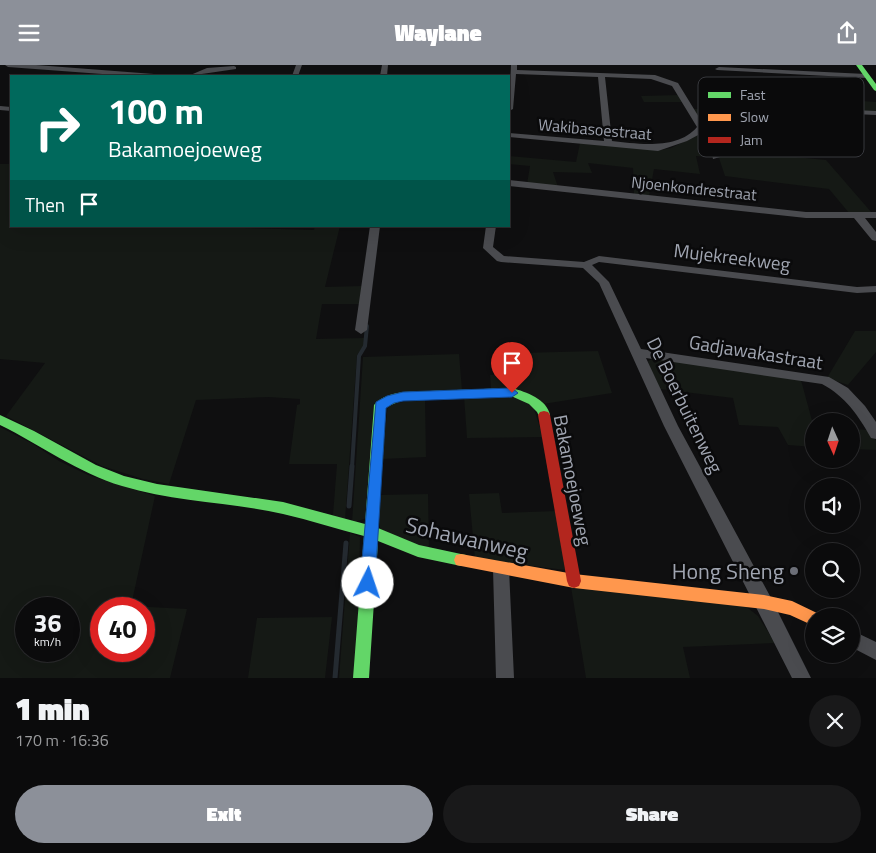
<!DOCTYPE html>
<meta charset="utf-8">
<style>
:root{--surface:#0b0b0c;--page:#19191a;--text:#f1f3f6;--muted:#9a9b9d;--line:#2b2b2d;--accent:#8c9099}
body{margin:0;font-family:"Titillium Web",sans-serif;background:var(--page);color:var(--text);height:100vh;display:flex;flex-direction:column;font-size:19px;white-space:nowrap}
*{box-sizing:border-box;margin:0}
p{font-size:16px;color:var(--muted)}
.icon{flex:none;width:28px;height:28px;fill:none;stroke:currentColor;stroke-width:2;stroke-linecap:round;stroke-linejoin:round}
.map{position:relative;height:613px;overflow:hidden}
.details{display:flex;flex-direction:column;background:var(--surface);flex:1}
.details>*{flex:none}
.banner{position:absolute;left:10px;top:10px;width:500px;height:152px;border-radius:0px;box-shadow:0 5px 20px #0002,0 0 0 1px var(--line);background:#00695c;color:#fff;overflow:hidden}
.needle{width:32px;rotate:177deg}
.fabs{position:absolute;left:805px;top:348px;display:grid;gap:10px}
.fabs a{display:grid;place-items:center;width:55px;height:55px;border-radius:50%;background:var(--surface);box-shadow:0 5px 20px #0002,0 0 0 1px var(--line);font-size:25px}
.speed{position:absolute;left:15px;top:532px;display:flex;gap:10px;font-size:25px;font-weight:700;text-align:center}
.speed>*{display:grid;place-content:center;width:65px;height:65px;border-radius:50%;background:var(--surface);box-shadow:0 5px 20px #0002,0 0 0 1px var(--line);line-height:1}
.speed small{font-size:12px;font-weight:400}
.speed .limit{border:8px solid #d22;background:#fff;color:#111}
.pin{position:absolute;display:grid;place-items:center;width:42px;height:42px;color:#fff;margin:-51px -21px;border-radius:50% 50% 50% 0;rotate:-45deg;box-shadow:0 0 5px #0007}
.pin .icon{rotate:45deg}
.me{position:absolute;width:55px;margin:-28px;rotate:4deg;stroke-linejoin:round;filter:drop-shadow(0 0 4px #0008)}
.turn{display:flex;align-items:center;gap:18px;height:105px;padding:0 15px;font-size:22px}
.turn .icon{width:65px;height:65px;stroke-width:2.5}
.turn b{display:block;font-size:35px;line-height:42px}
.then{display:flex;align-items:center;height:48px;padding:0 15px;background:#0003;gap:10px;font-size:19px}
.round{display:grid;place-items:center;flex:none;width:52px;height:52px;border-radius:26px;background:var(--page)}
.headline{display:flex;align-items:center;justify-content:space-between;height:85px;padding:0 15px}
h1{font-size:30px;font-weight:800;line-height:38px}
.primary-button{display:flex;gap:10px;margin-top:auto;padding:10px 15px}
.primary-button a{flex:1;height:58px;border-radius:30px;background:var(--accent);color:#fff;font-size:20px;font-weight:800;line-height:58px;text-align:center}
.primary-button a+a{background:var(--page);color:var(--text)}
header{display:flex;justify-content:space-between;align-items:center;height:65px;padding:0 15px;background:var(--accent);color:#fff;font-size:22px;font-weight:800}
.map>svg:first-child{display:block}
</style>
<header><svg class="icon" aria-label="menu" viewBox="0 0 24 24"><path d="M4 6h16M4 12h16M4 18h16"/></svg>Waylane<svg class="icon" aria-label="share" viewBox="0 0 24 24"><path d="M12 15V3M7 8l5-5 5 5M5 13v7h14v-7"/></svg></header>
<div class="map">
<svg width="876" height="613" viewBox="0 0 876 613">
<rect width="100%" height="100%" fill="#0f0f10"/>
<path fill="#151915" fill-rule="evenodd" d="M 679,30 L 683,37 L 644,37 L 641,31 Z
M 849,35 L 876,37 L 876,48 L 855,47 Z
M 691,44 L 732,44 L 740,55 L 760,56 L 761,59 L 771,59 L 786,91 L 826,95 L 872,148 L 849,148 L 829,124 L 725,111 L 719,93 L 696,91 L 700,109 L 654,104 L 649,131 L 634,130 L 633,103 L 588,98 L 592,108 L 553,107 L 558,122 L 527,119 L 530,101 L 509,99 L 509,91 L 576,97 L 580,78 L 661,85 L 671,83 L 701,68 L 712,74 L 718,90 L 758,89 L 744,61 L 701,61 Z
M 0,99 L 11,99 L 11,161 L 242,161 L 243,163 L 314,165 L 315,161 L 340,161 L 325,222 L 362,221 L 360,239 L 322,239 L 316,274 L 364,273 L 364,281 L 357,290 L 345,455 L 333,450 L 337,399 L 289,399 L 297,340 L 300,339 L 300,334 L 268,332 L 196,335 L 169,419 L 143,414 L 102,401 L 6,351 L 45,298 L 0,294 Z
M 855,266 L 876,266 L 876,287 L 848,320 L 827,313 Z
M 598,286 L 612,328 L 543,339 L 491,324 L 490,310 L 525,310 L 530,298 L 521,296 L 519,288 Z
M 459,289 L 462,325 L 382,335 L 367,453 L 352,458 L 363,292 Z
M 654,293 L 801,315 L 814,363 L 814,382 L 788,380 L 778,362 L 739,360 L 733,333 L 660,324 L 649,300 L 648,296 Z
M 505,330 L 532,338 L 543,372 L 467,373 L 464,331 Z
M 425,334 L 426,392 L 382,394 L 388,339 Z
M 0,362 L 33,379 L 59,396 L 88,410 L 155,431 L 131,541 L 187,544 L 170,613 L 0,613 ZM 26,544 L 69,544 L 69,586 L 26,586 ZM 101,544 L 144,544 L 144,586 L 101,586 Z
M 851,364 L 870,365 L 876,376 L 876,385 L 851,384 Z
M 499,428 L 502,448 L 557,446 L 565,505 L 475,494 L 469,429 Z
M 428,429 L 429,484 L 380,466 L 379,430 Z
M 350,468 L 360,472 L 357,613 L 339,613 Z
M 571,522 L 744,540 L 758,551 L 775,578 L 683,582 L 690,613 L 586,613 Z
M 332,552 L 325,613 L 248,613 L 257,553 Z"/>
<g fill="none" stroke-linecap="round" stroke-linejoin="round">
<path stroke="#242a30" stroke-width="4" d="M 352,402 L 359,291 L 365,281 L 367,261"/>
<path stroke="#242a30" stroke-width="5" d="M 349,441 L 352,401
M 335,613 L 346,478"/>
<path fill="#4a4b4f" fill-rule="evenodd" d="M 5,0 L 36,0 L 154,9 L 158,11 L 129,11 L 8,2 Z
M 296,0 L 302,0 L 298,11 L 292,11 Z
M 382,0 L 388,0 L 387,11 L 380,11 Z
M 511,0 L 517,0 L 517,5 L 655,10 L 678,18 L 705,62 L 704,64 L 717,73 L 720,92 L 713,94 L 709,74 L 700,69 L 687,76 L 658,86 L 509,72 L 509,68 L 604,76 L 598,12 L 516,9 L 513,44 L 509,46 ZM 605,12 L 651,14 L 672,21 L 697,62 C 678,85 638,79 612,76 Z
M 234,1 L 236,2 L 236,4 L 188,11 L 207,3 Z
M 719,2 L 866,9 L 870,11 L 866,13 L 717,5 L 715,4 Z
M 745,40 L 876,46 L 876,50 L 748,44 L 745,44 Z
M 0,41 L 11,42 L 11,46 L 0,45 Z
M 509,115 L 806,147 L 876,147 L 876,153 L 865,153 L 876,167 L 876,176 L 872,175 L 854,153 L 806,153 L 509,121 Z
M 370,161 L 380,161 L 367,265 L 361,269 L 355,265 Z
M 486,161 L 496,161 L 493,182 L 504,191 L 584,197 L 599,191 L 857,222 L 876,221 L 876,227 L 857,228 L 599,197 L 592,200 L 609,217 L 641,284 L 829,312 L 848,323 L 865,341 L 876,357 L 876,374 L 871,373 C 858,350 846,332 822,319 L 646,293 L 678,361 L 770,531 L 811,613 L 792,613 L 664,361 L 599,218 L 583,203 L 501,197 L 497,196 L 483,183 Z
M 501,497 L 507,499 L 509,504 L 514,613 L 496,613 L 493,504 L 495,499 Z
M 851,565 L 876,577 L 876,595 L 851,582 Z"/>
<path fill="#63d668" fill-rule="evenodd" d="M 856,0 L 862,0 L 876,19 L 876,26 L 874,25 Z
M 512,323 C 526,327 547,334 550,350 L 548,353 L 540,353 L 537,347 L 529,339 L 511,331 L 403,335 L 386,342 L 378,463 L 419,480 L 461,489 L 466,490 L 468,495 L 466,500 L 461,501 L 418,492 L 378,476 L 369,613 L 353,613 L 364,471 C 337,464 310,455 283,449 C 230,437 175,437 122,421 C 78,408 41,380 0,360 L 0,350 L 34,366 L 96,400 L 124,411 L 157,419 L 283,437 L 365,459 L 374,340 C 381,331 393,329 403,327 Z"/>
<path fill="#ff974d" fill-rule="evenodd" d="M 461,489 L 574,509 L 764,530 L 792,536 L 819,549 L 820,551 L 814,551 L 814,561 L 790,550 L 764,544 L 574,523 L 461,501 L 456,500 L 454,495 L 456,490 Z"/>
<path fill="#b3261e" fill-rule="evenodd" d="M 544,346 L 548,347 L 550,350 L 581,516 L 579,521 L 574,523 L 569,521 L 567,516 L 538,350 L 540,347 Z"/>
</g>
<path fill="#1a73e8" stroke="#114b97" d="M 512,323 L 518,328 L 512,332 L 403,336 L 394,338 L 386,343 L 375,518 L 373,523 L 368,525 L 362,523 L 360,518 L 376,337 L 387,331 L 403,327 Z"/>
<circle fill="#6d7079" stroke="#0a0a0b" stroke-width="2" cx="794" cy="506" r="5"/>
<g text-anchor="middle" stroke-width="5" stroke-linejoin="round" paint-order="stroke">
<g font-size="16" fill="#a0a5b1" stroke="#0a0a0b">
<text transform="translate(595 64) rotate(5)" y="6">Wakibasoestraat</text>
<text transform="translate(694 123) rotate(6)" y="6">Njoenkondrestraat</text>
</g>
<g font-size="19" fill="#a0a5b1" stroke="#0a0a0b">
<text transform="translate(732 192) rotate(7)" y="7">Mujekreekweg</text>
<text transform="translate(756 287) rotate(9)" y="7">Gadjawakastraat</text>
<text transform="translate(685 340) rotate(64)" y="7">De Boerbuitenweg</text>
<text transform="translate(573 415) rotate(79)" y="7">Bakamoejoeweg</text>
</g>
<g font-size="22" fill="#a0a5b1" stroke="#0a0a0b">
<text transform="translate(467 473) rotate(13)" y="8">Sohawanweg</text>
</g>
<g font-size="22" fill="#a0a5b1" stroke="#0a0a0b" text-anchor="end">
<text x="784" y="514">Hong Sheng</text>
</g>
</g>
<rect x="698" y="12" width="166" height="80" rx="8" fill="#0a0a0b" stroke="#37383d" stroke-width="1"/>
<rect x="708" y="27" width="23" height="6" fill="#63d668"/>
<rect x="708" y="49" width="23" height="7" fill="#ff974d"/>
<rect x="708" y="72" width="23" height="6" fill="#b3261e"/>
<g font-size="14" fill="#a0a5b1">
<text x="740" y="35">Fast</text>
<text x="740" y="57">Slow</text>
<text x="740" y="80">Jam</text>
</g>
</svg>
<div class="fabs">
<a><svg class="needle" viewBox="-14 -14 28 28"><path d="M0-13l5 13h-10z" fill="#e53935"/><path d="M0 13l5-13h-10z" fill="#9a9b9d"/></svg></a>
<a><svg class="icon" aria-label="sound" viewBox="0 0 24 24"><path d="M4 9h4l5-4v14l-5-4H4zM17 9q2 3 0 6"/></svg></a>
<a><svg class="icon" aria-label="search" viewBox="0 0 24 24"><circle cx="10" cy="10" r="6"/><path d="M15 15l6 6"/></svg></a>
<a><svg class="icon" aria-label="layers" viewBox="0 0 24 24"><path d="M12 4l9 5-9 5-9-5zM3 14l9 5 9-5"/></svg></a>
</div>
<div class="speed"><div>36<small>km/h</small></div><div class="limit">40</div></div>
<div class="pin" style="left:512px;top:328px;background:#d93025"><svg class="icon" aria-label="arrive" viewBox="0 0 24 24"><path d="M6 21V4h12l-3 4 3 4H6"/></svg></div>
<svg class="me" style="left:368px;top:518px" viewBox="-20 -20 40 40"><circle r="19" fill="#fff"/><path d="M0-13L10 11 0 6-10 11z" fill="#1a73e8"/></svg>
<div class="banner">
<div class="turn"><svg class="icon" aria-label="right" viewBox="0 0 24 24"><path d="M7 20v-9h11M14 6l5 5-5 5"/></svg><div><b>100 m</b>Bakamoejoeweg</div></div>
<div class="then">Then<svg class="icon" aria-label="arrive" viewBox="0 0 24 24"><path d="M6 21V4h12l-3 4 3 4H6"/></svg></div>
</div>
</div>
<section class="details">
<div class="headline"><div><h1>1 min</h1><p>170 m · 16:36</p></div><a class="round"><svg class="icon" aria-label="close" viewBox="0 0 24 24"><path d="M6 6l12 12M18 6L6 18"/></svg></a></div>
<div class="primary-button"><a>Exit</a><a>Share</a></div>
</section>
